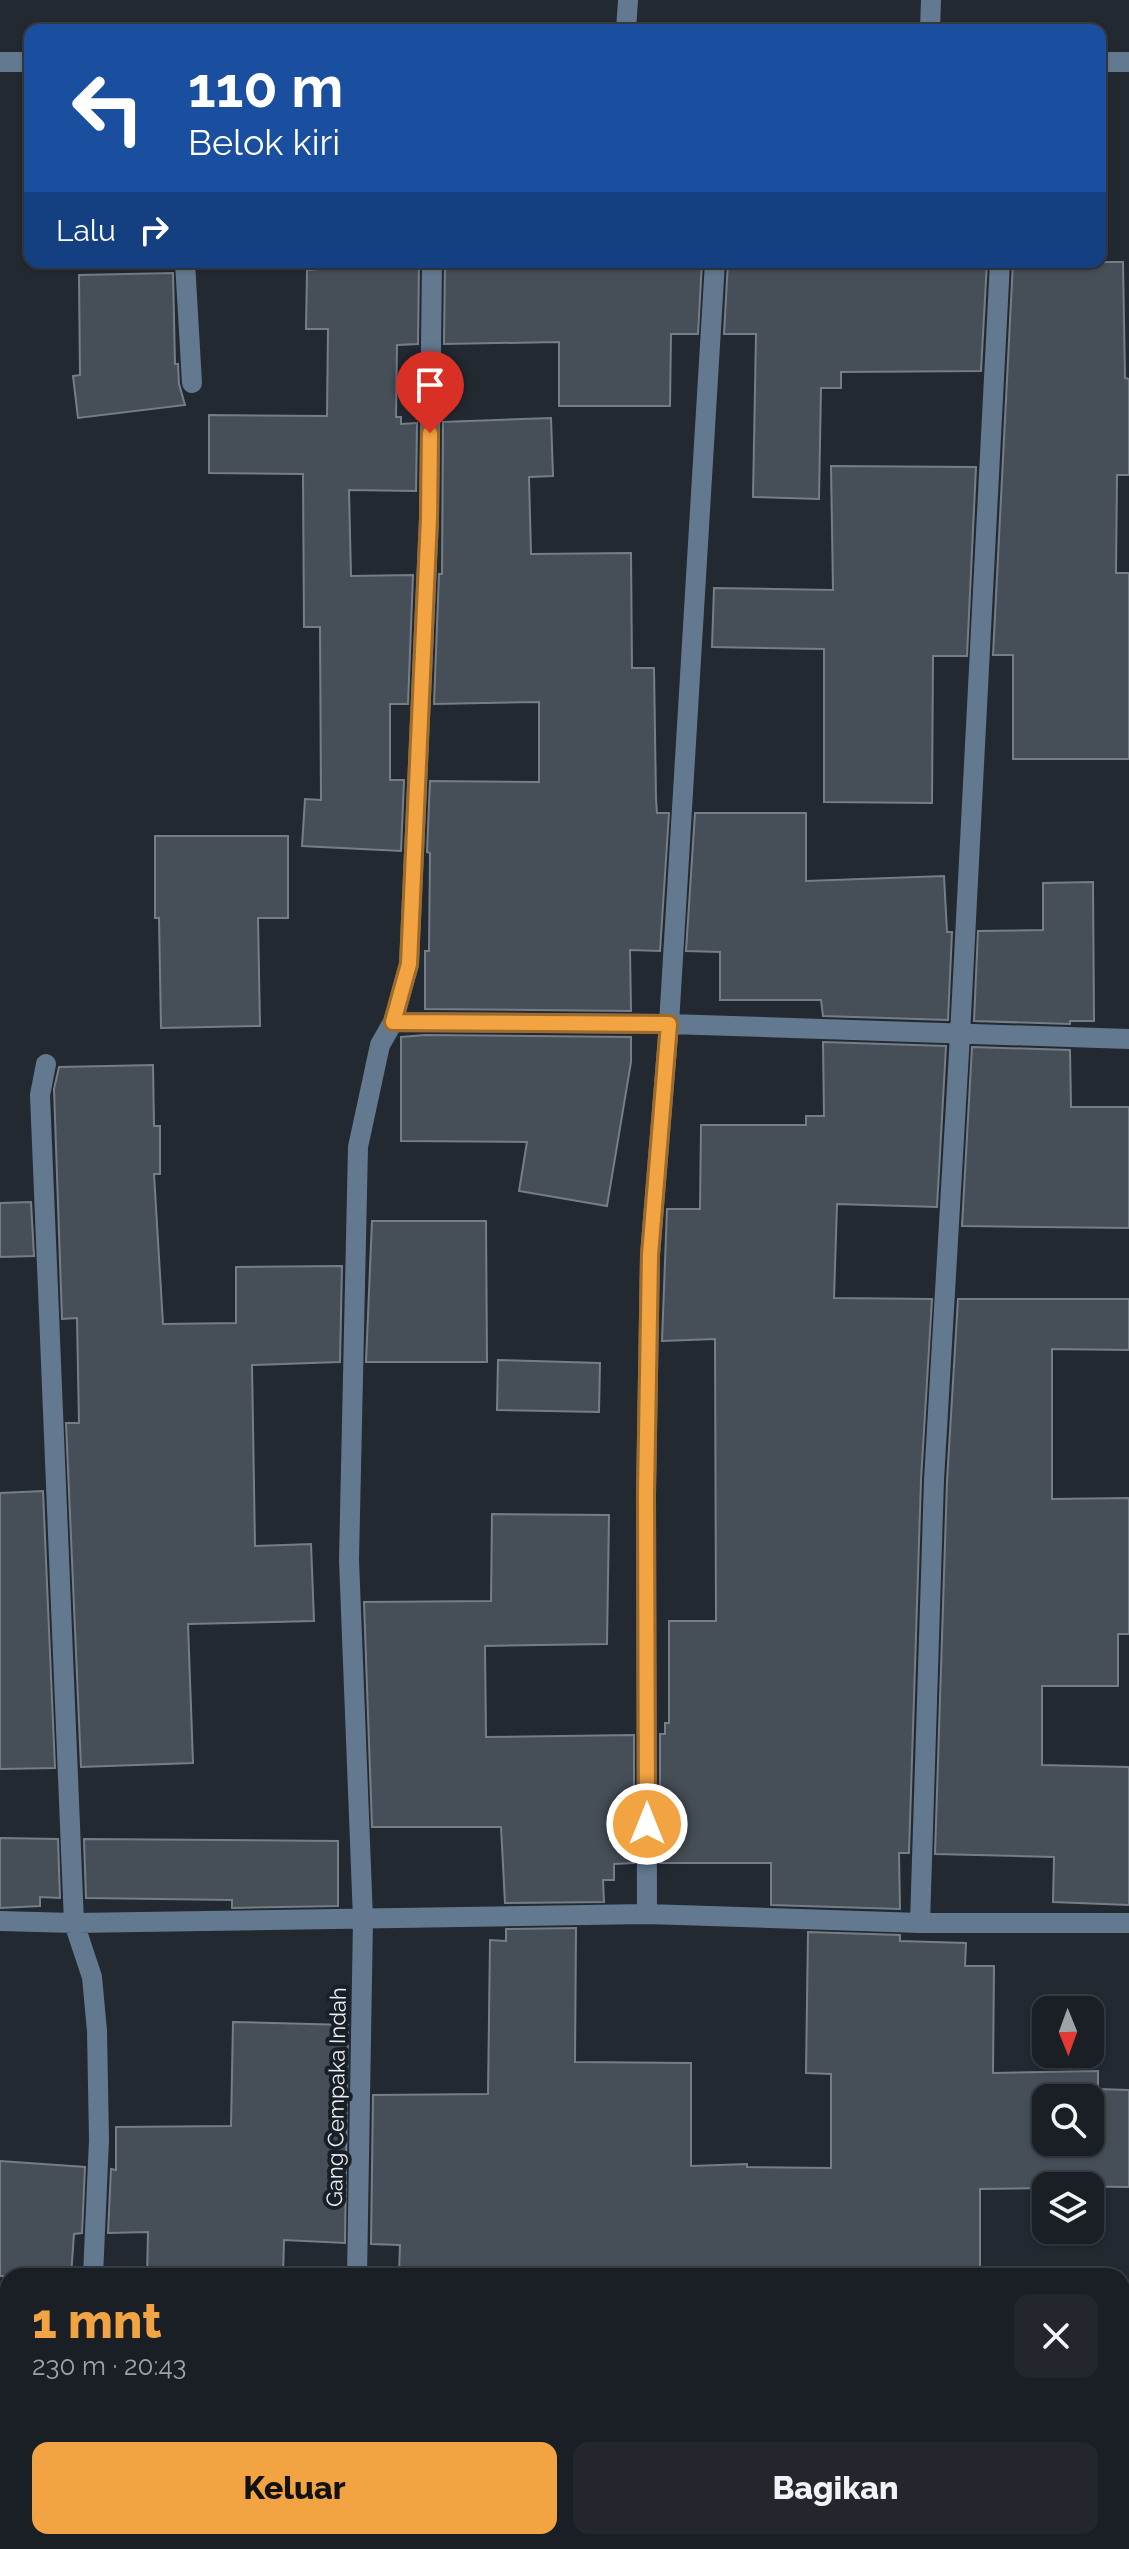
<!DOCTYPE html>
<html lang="id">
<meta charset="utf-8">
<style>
:root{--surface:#1a1f25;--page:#23272d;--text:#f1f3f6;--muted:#9fa2a7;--line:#383d42;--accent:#f3a442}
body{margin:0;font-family:Raleway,sans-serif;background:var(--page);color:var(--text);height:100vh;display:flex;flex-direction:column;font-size:30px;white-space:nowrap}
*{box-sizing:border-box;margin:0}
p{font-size:26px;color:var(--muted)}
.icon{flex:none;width:44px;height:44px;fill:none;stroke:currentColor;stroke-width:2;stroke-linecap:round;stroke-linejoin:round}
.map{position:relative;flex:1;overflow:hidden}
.side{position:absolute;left:0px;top:2268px;width:1130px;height:282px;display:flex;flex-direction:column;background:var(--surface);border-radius:24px 24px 0 0;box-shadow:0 2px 6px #0004,0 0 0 2px var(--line)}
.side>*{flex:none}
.top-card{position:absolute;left:24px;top:24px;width:1082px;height:244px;border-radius:16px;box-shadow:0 2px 6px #0004,0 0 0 2px var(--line);background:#1a4fa0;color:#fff;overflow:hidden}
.needle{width:52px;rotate:179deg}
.buttons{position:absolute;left:1032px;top:1996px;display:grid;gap:16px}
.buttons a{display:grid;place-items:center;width:72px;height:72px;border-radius:16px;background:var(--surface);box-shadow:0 2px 6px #0004,0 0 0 2px var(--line);font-size:40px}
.pin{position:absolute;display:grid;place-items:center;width:68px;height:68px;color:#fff;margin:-82px -34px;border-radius:50% 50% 50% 0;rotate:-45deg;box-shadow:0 0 8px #0007}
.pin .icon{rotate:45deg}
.me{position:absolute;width:88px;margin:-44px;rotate:0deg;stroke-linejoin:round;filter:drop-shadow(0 0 6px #0008)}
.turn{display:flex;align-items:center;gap:28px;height:168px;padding:0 32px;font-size:36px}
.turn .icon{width:104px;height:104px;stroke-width:2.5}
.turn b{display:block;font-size:56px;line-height:68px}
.then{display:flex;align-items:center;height:76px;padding:0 32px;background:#0003;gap:16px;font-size:30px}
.round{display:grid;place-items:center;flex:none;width:84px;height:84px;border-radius:16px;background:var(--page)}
.summary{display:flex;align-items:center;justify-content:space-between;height:136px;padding:0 32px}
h1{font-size:48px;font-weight:800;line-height:60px;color:var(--accent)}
.action{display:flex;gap:16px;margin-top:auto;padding:16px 32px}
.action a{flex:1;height:92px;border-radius:16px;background:var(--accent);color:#111;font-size:32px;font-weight:800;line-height:92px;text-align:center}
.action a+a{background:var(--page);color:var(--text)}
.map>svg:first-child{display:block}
</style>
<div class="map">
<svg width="1129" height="2549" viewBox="0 0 1129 2549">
<rect width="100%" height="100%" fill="#222931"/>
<path fill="#464f57" stroke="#757e87" stroke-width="2" fill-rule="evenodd" d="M 401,262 L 419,262 L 418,344 L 397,345 L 396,417 L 401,417 L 401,424 L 417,423 L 416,491 L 349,490 L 351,576 L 413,575 L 408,704 L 390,704 L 390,780 L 404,780 L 401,851 L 302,846 L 305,799 L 321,800 L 320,627 L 304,627 L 303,474 L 209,473 L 209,415 L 327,416 L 328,329 L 306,329 L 307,270 Z
M 445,262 L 702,262 L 698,334 L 671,334 L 670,406 L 559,406 L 559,342 L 444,344 Z
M 728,262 L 987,262 L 981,371 L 841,372 L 841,388 L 821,388 L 819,499 L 753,497 L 756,334 L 724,334 Z
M 1013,262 L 1123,262 L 1125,378 L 1129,379 L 1129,475 L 1117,475 L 1116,573 L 1129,573 L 1129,759 L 1013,759 L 1013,655 L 993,655 Z
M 173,273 L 175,364 L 178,364 L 179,384 L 185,405 L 78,418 L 73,376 L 80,375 L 79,275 Z
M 551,418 L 553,476 L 529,477 L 531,554 L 631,553 L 632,668 L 654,668 L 656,799 L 657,813 L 669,813 L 660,951 L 630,950 L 631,1011 L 425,1009 L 425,951 L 429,951 L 430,853 L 427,852 L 430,781 L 539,782 L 539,702 L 434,704 L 439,574 L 442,574 L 443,422 Z
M 831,466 L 976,467 L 967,656 L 933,656 L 932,803 L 824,802 L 824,649 L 712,647 L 714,588 L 833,590 Z
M 695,813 L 806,813 L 806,881 L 944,876 L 947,932 L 952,932 L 948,1020 L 823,1016 L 821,1000 L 720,1000 L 720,952 L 686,951 Z
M 155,836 L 288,836 L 288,918 L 258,918 L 260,1026 L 161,1028 L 159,918 L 155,918 Z
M 1093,882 L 1094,1021 L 1070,1021 L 1070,1024 L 974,1021 L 978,931 L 1043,930 L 1043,883 Z
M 425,1035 L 631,1037 L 631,1062 L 607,1206 L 519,1191 L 527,1142 L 401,1141 L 401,1037 Z
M 823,1042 L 946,1046 L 937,1207 L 837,1204 L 834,1298 L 932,1299 L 921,1480 L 909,1853 L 899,1853 L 900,1909 L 771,1905 L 771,1863 L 660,1863 L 660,1734 L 665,1734 L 665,1723 L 669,1723 L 669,1621 L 716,1621 L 715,1339 L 662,1341 L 667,1209 L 700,1209 L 701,1125 L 806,1125 L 806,1116 L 824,1116 Z
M 972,1047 L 1070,1050 L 1071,1107 L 1129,1107 L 1129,1228 L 962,1226 Z
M 153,1065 L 154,1126 L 160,1126 L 160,1174 L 154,1174 L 163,1324 L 236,1323 L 236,1267 L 342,1266 L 340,1362 L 252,1365 L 255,1546 L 311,1544 L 314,1621 L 188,1624 L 193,1763 L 81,1767 L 66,1423 L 79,1423 L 77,1318 L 62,1319 L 54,1089 L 59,1067 Z
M 31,1202 L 34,1256 L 0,1257 L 0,1203 Z
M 372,1221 L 486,1221 L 487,1362 L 366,1362 Z
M 958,1299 L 1129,1299 L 1129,1350 L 1052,1349 L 1052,1499 L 1129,1498 L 1129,1634 L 1118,1634 L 1118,1686 L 1042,1686 L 1042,1765 L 1129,1767 L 1129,1905 L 1053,1902 L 1054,1857 L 935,1854 L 947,1481 Z
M 498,1360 L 600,1363 L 599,1412 L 497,1410 Z
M 43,1491 L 55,1768 L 0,1769 L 0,1493 Z
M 492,1514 L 609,1515 L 607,1644 L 485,1646 L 486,1737 L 634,1735 L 634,1863 L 614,1864 L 614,1880 L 603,1880 L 604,1902 L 505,1903 L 501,1827 L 372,1827 L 364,1602 L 491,1601 Z
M 0,1838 L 58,1839 L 60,1898 L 40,1897 L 40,1906 L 0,1908 Z
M 84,1839 L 338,1841 L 338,1906 L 232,1908 L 232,1900 L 86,1898 Z
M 576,1928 L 575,2062 L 691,2063 L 691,2166 L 747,2164 L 747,2167 L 831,2168 L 831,2074 L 806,2073 L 808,1932 L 900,1935 L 900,1941 L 966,1943 L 965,1966 L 994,1966 L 993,2073 L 1098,2071 L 1098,2089 L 1129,2090 L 1129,2187 L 1046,2186 L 1046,2188 L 980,2189 L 980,2276 L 482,2276 L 399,2273 L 400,2245 L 371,2244 L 373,2095 L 488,2094 L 490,1940 L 506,1941 L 506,1929 ZM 1046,2098 L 1090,2098 L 1090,2142 L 1046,2142 Z
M 233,2022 L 348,2025 L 345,2243 L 284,2240 L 283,2276 L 147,2276 L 148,2232 L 108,2233 L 111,2169 L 116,2170 L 116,2127 L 231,2126 Z
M 0,2161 L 85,2167 L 82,2233 L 74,2234 L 71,2276 L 0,2276 Z"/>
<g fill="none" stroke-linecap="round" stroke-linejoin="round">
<path stroke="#8a9096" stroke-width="5" stroke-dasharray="6 6" stroke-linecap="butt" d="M 18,2549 L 18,2542"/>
<path stroke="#637990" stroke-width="20" d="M 626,30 L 628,0
M 930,30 L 931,0
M 0,62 L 30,62
M 1100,62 L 1129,62
M 185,262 L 192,383
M 393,1022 L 669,1024 L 1129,1039
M 46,1064 L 40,1095 L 74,1923 L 647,1914 L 920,1923 L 1129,1923
M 647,1914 L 646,1494 L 650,1255 L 669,1024 L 715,262
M 0,1921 L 74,1923 L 92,1977 L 97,2031 L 99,2140 L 93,2276
M 920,1923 L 934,1480 L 960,1035 L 1000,262
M 357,2276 L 363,1919 L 349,1560 L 358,1147 L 380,1045 L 393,1022 L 409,964 L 429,518 L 432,262
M 0,2313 L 8,2315
M 1122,2372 L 1129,2372
M 462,2549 L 462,2542
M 1097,2549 L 1097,2542"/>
</g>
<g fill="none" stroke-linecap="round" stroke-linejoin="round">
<g stroke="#9e6b2b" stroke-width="20">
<path id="route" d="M 430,433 L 429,518 L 409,964 L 393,1022 L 669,1024 L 650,1255 L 646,1494 L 647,1824"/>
</g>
<use href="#route" stroke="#f3a442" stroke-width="14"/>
</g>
<g text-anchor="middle" stroke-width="8" stroke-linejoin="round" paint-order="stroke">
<g font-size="22" fill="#eaeff4" stroke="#181f27">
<text transform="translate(336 2097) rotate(-89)" y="8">Gang Cempaka Indah</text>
</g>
</g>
</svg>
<div class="buttons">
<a><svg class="needle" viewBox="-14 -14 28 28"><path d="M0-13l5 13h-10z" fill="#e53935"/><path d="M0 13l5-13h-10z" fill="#9fa2a7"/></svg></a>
<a><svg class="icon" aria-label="search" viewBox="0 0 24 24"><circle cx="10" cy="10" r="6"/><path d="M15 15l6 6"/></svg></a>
<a><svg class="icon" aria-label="layers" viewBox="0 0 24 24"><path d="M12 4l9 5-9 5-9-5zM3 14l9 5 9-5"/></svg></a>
</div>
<div class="pin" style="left:430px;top:433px;background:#d93025"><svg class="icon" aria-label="arrive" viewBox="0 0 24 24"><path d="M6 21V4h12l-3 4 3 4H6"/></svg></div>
<svg class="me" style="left:647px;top:1824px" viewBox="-20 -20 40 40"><circle r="17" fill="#f3a442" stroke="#fff" stroke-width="3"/><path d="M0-11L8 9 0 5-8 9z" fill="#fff"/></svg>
<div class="top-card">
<div class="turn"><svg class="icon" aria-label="left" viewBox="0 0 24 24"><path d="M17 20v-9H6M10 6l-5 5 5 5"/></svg><div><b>110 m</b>Belok kiri</div></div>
<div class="then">Lalu<svg class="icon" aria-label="right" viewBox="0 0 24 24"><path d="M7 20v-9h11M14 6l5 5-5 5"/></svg></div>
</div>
<section class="side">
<div class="summary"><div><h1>1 mnt</h1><p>230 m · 20:43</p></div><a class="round"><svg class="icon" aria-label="close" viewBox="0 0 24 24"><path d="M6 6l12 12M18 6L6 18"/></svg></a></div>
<div class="action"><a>Keluar</a><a>Bagikan</a></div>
</section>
</div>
